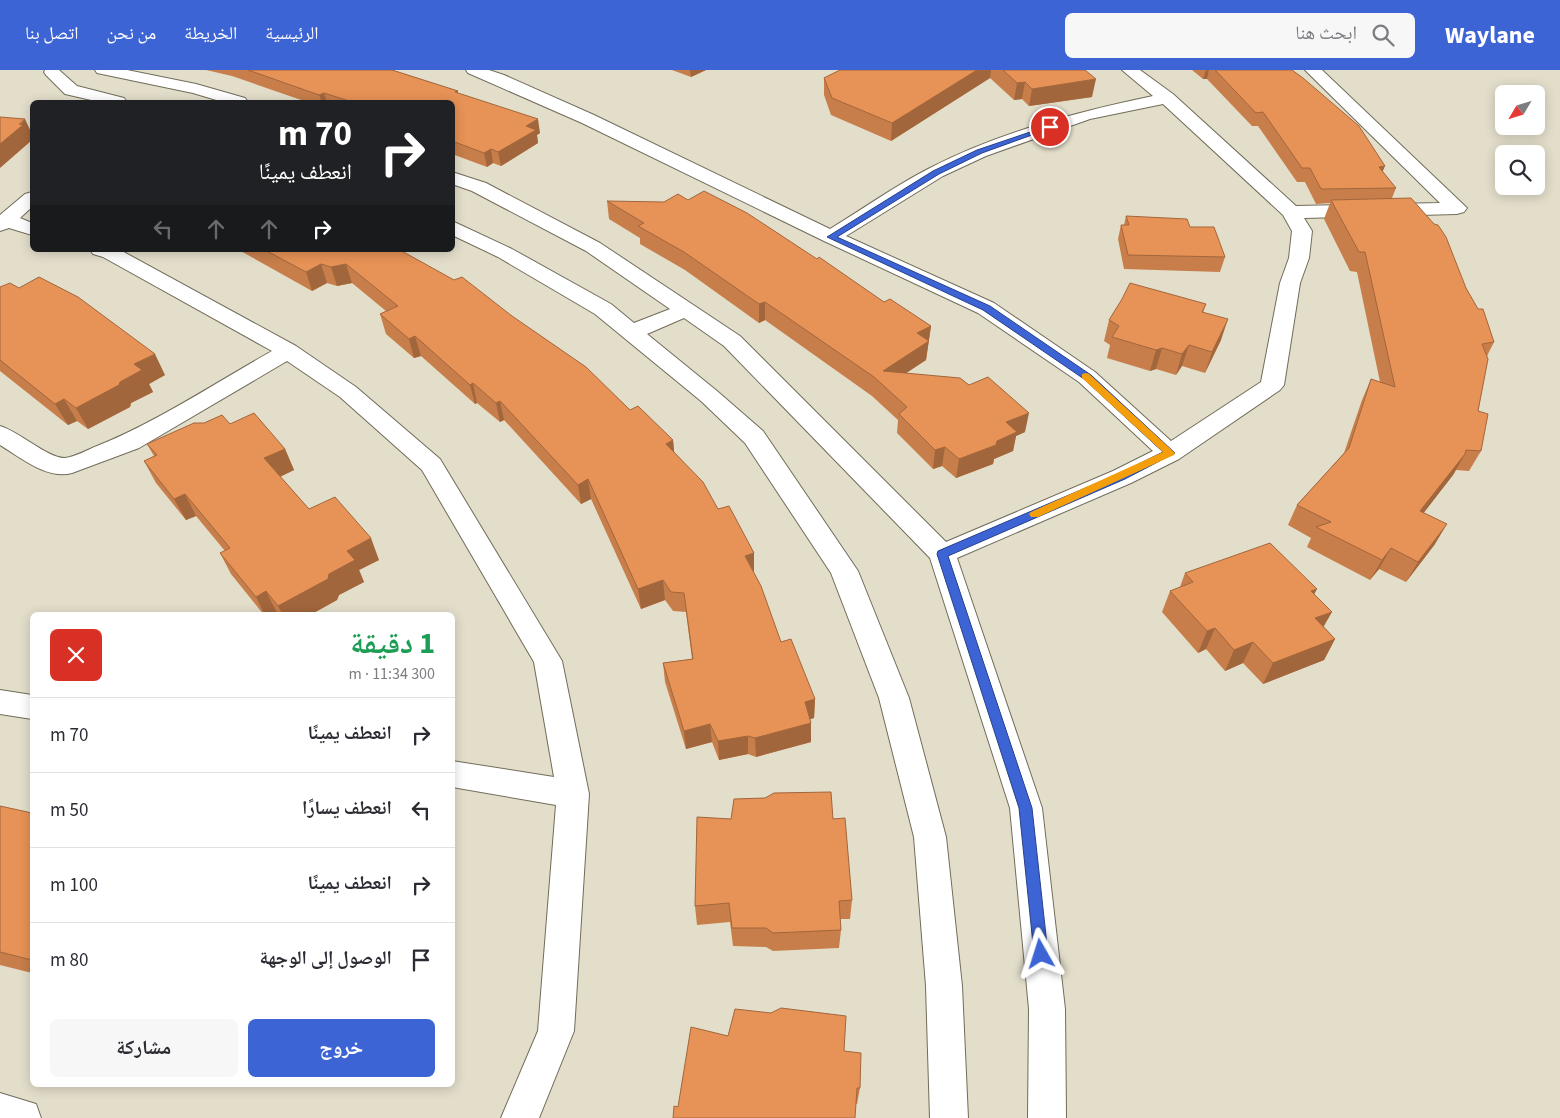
<!DOCTYPE html>
<html lang="ar">
<meta charset="utf-8">
<style>
:root{--surface:#fff;--page:#f7f7f7;--text:#2b2b33;--muted:#7c7c81;--line:#e1e1e2;--accent:#3c64d5}
body{margin:0;font-family:"Source Sans 3","Noto Naskh Arabic",sans-serif;background:var(--page);color:var(--text);direction:rtl;height:100vh;display:flex;flex-direction:column;font-size:19px;white-space:nowrap}
*{box-sizing:border-box;margin:0}
p{font-size:16px;color:var(--muted)}
.icon{flex:none;width:28px;height:28px;fill:none;stroke:currentColor;stroke-width:2;stroke-linecap:round;stroke-linejoin:round}
.map{position:relative;flex:1;overflow:hidden;direction:ltr}
.panel{position:absolute;left:30px;top:542px;width:425px;height:475px;display:flex;flex-direction:column;background:var(--surface);border-radius:8px;box-shadow:0 2px 12px #0003;direction:rtl}
.panel>*{flex:none}
.guide{position:absolute;left:30px;top:30px;width:425px;height:152px;border-radius:8px;box-shadow:0 2px 12px #0003;direction:rtl;background:#202124;color:#fff;overflow:hidden}
.needle{width:32px;rotate:232deg}
.buttons{position:absolute;left:1495px;top:15px;display:grid;gap:10px}
.buttons a{display:grid;place-items:center;width:50px;height:50px;border-radius:8px;background:var(--surface);box-shadow:0 2px 12px #0003;font-size:25px}
.pin{position:absolute;display:grid;place-items:center;width:42px;height:42px;color:#fff;margin:-21px;border:2px solid #fff;border-radius:50%;box-shadow:0 1px 5px #0007}
.me{position:absolute;width:55px;margin:-28px;rotate:354deg;stroke-linejoin:round;filter:drop-shadow(0 0 4px #0008)}
.turn{display:flex;align-items:center;gap:18px;height:105px;padding:0 20px;font-size:22px}
.turn .icon{width:65px;height:65px;stroke-width:2.5}
.turn b{display:block;font-size:35px;line-height:42px}
.lanes{display:flex;align-items:center;height:48px;padding:0 20px;background:#0003;justify-content:center;gap:25px;direction:ltr}
.lanes .off{opacity:.35}
.round{display:grid;place-items:center;flex:none;width:52px;height:52px;border-radius:8px;background:var(--page)}
.overview{display:flex;align-items:center;justify-content:space-between;height:85px;padding:0 20px}
h1{font-size:30px;font-weight:700;line-height:38px;color:#1e9e55}
.button{display:flex;gap:10px;margin-top:auto;padding:10px 20px}
.button a{flex:1;height:58px;border-radius:8px;background:var(--accent);color:#fff;font-size:20px;font-weight:700;line-height:58px;text-align:center}
.button a+a{background:var(--page);color:var(--text)}
ul{padding:0;list-style:none}
li{display:flex;align-items:center;gap:15px;height:75px;padding:0 20px;border-top:1px solid var(--line)}
li div{flex:1}
li b{display:block;font-size:19px}
li em{font-style:normal}
header{display:flex;align-items:center;gap:30px;box-sizing:border-box;height:70px;padding:0 25px;background:var(--accent);color:#fff}
header strong{font-size:24px}
nav{display:flex;gap:28px;margin-inline-start:auto;font-size:18px}
.search{width:350px;height:45px;background:var(--page);display:flex;align-items:center;gap:12px;box-sizing:border-box;padding:0 18px;border-radius:8px;color:var(--muted);font-size:19px}
.map>svg:first-child{display:block}
</style>
<header>
<strong>Waylane</strong>
<div class="search"><svg class="icon" aria-label="search" viewBox="0 0 24 24"><circle cx="10" cy="10" r="6"/><path d="M15 15l6 6"/></svg>ابحث هنا</div>
<nav><a>الرئيسية</a><a>الخريطة</a><a>من نحن</a><a>اتصل بنا</a></nav>
</header>
<div class="map">
<svg width="1560" height="1048" viewBox="0 0 1560 1048">
<rect width="100%" height="100%" fill="#e3deca"/>
<g fill="none" stroke-linecap="round" stroke-linejoin="round">
<g stroke="#716c5a" stroke-width="2">
<path id="street" d="M 45,0 L 59,0 L 77,16 L 124,28 L 127,32 L 100,32 L 65,24 L 46,5 L 44,2 Z
M 95,0 L 127,0 L 196,14 L 245,28 L 248,32 L 223,32 L 193,23 L 97,3 Z
M 466,0 L 489,0 L 504,5 L 594,45 L 830,159 C 863,139 896,115 930,98 C 1000,62 1077,42 1153,26 L 1122,0 L 1140,0 L 1173,24 L 1296,136 L 1440,133 L 1305,0 L 1322,0 L 1467,138 L 1464,142 L 1457,144 L 1304,148 L 1312,161 L 1309,188 L 1300,213 L 1284,315 L 1280,320 L 1179,389 L 1131,413 L 957,488 L 1042,738 L 1065,939 L 1066,1048 L 1028,1048 L 1029,939 L 1010,738 L 930,488 L 724,276 L 684,248 L 647,264 L 717,321 L 763,361 L 858,501 L 909,628 L 946,767 L 962,916 L 968,1048 L 930,1048 L 926,916 L 914,767 L 879,628 L 831,503 L 745,373 L 701,331 L 595,244 L 498,187 L 452,165 L 452,151 L 512,179 L 611,234 L 634,253 L 670,239 L 586,181 L 472,121 L 452,114 L 452,102 L 486,113 L 600,173 L 740,266 L 946,472 L 1113,401 L 1153,381 L 1079,312 L 978,243 L 824,171 L 582,53 L 468,3 ZM 1163,34 L 1283,145 L 1292,161 L 1289,188 L 1280,213 L 1261,312 L 1171,371 L 1095,302 L 994,233 L 846,166 L 943,106 L 986,86 L 1090,49 Z
M 32,122 L 32,137 L 20,148 L 32,153 L 32,165 L 9,158 L 0,161 L 0,145 L 25,124 Z
M 90,180 L 120,180 L 296,276 L 356,317 L 440,389 L 562,591 L 589,724 L 574,961 L 539,1048 L 501,1048 L 538,961 L 556,735 L 452,717 L 452,691 L 554,707 L 534,592 L 422,400 L 340,327 L 287,291 L 139,378 L 72,403 C 47,410 20,387 0,375 L 0,356 C 18,361 49,389 65,388 C 75,387 87,380 97,376 C 157,352 215,313 272,281 L 103,187 L 93,184 Z
M 0,620 L 32,625 L 32,649 L 0,644 Z
M 0,1023 L 36,1034 L 41,1048 L 0,1048 Z"/>
</g>
<use href="#street" fill="#fff" fill-rule="evenodd"/>
</g>
<path fill="#c77e4a" d="M 206,0 L 392,0 L 458,21 L 458,23 L 540,63 L 537,65 L 538,73 L 501,96 L 493,93 L 487,97 L 452,84 L 452,32 L 307,32 L 232,6 Z
M 672,0 L 706,0 L 691,7 Z
M 840,0 L 1085,0 L 1092,27 L 1029,36 L 1022,29 L 1014,30 L 990,8 L 891,71 L 831,45 L 824,25 L 824,8 Z
M 1192,0 L 1292,0 L 1396,118 L 1392,128 L 1466,218 L 1494,272 L 1487,286 L 1478,341 L 1481,381 L 1469,401 L 1456,400 L 1453,405 L 1423,443 L 1435,474 L 1406,512 L 1379,499 L 1370,510 L 1307,477 L 1311,468 L 1288,455 L 1297,435 L 1344,383 L 1362,330 L 1371,309 L 1380,312 L 1357,202 L 1350,201 L 1324,149 L 1330,133 L 1316,134 L 1305,112 L 1297,112 L 1258,56 L 1252,56 L 1207,9 L 1203,9 Z
M 607,131 L 884,232 L 931,256 L 926,290 L 906,303 L 1025,362 L 1016,366 L 1013,381 L 994,389 L 993,394 L 956,408 L 942,396 L 933,399 L 897,363 L 898,350 L 872,326 L 765,250 L 759,253 L 685,200 L 640,174 L 640,168 L 609,149 Z
M 1126,146 L 1190,157 L 1225,187 L 1220,202 L 1124,199 L 1118,169 L 1121,155 L 1124,155 Z
M 239,180 L 400,180 L 673,370 L 674,382 L 754,503 L 781,572 L 815,629 L 814,648 L 810,649 L 811,672 L 756,687 L 748,684 L 719,690 L 712,672 L 686,679 L 665,612 L 663,593 L 692,589 L 686,542 L 673,541 L 665,530 L 641,539 L 591,429 L 581,434 L 504,350 L 500,352 L 477,333 L 475,334 L 421,286 L 414,288 L 386,264 L 380,244 L 386,241 L 352,213 L 337,216 L 327,213 L 312,221 Z
M 0,217 L 165,305 L 149,314 L 153,322 L 131,333 L 130,337 L 88,359 L 77,351 L 68,355 L 0,301 Z
M 1206,234 L 1203,243 L 1221,270 L 1205,303 L 1182,296 L 1176,305 L 1156,299 L 1150,301 L 1107,288 L 1110,275 L 1104,271 L 1109,250 Z
M 230,354 L 285,379 L 294,400 L 280,407 L 309,439 L 379,490 L 359,500 L 364,512 L 339,525 L 337,530 L 310,545 L 278,545 L 277,543 L 273,545 L 264,545 L 231,504 L 220,483 L 225,481 L 196,446 L 186,450 L 156,413 L 144,391 L 154,386 L 147,374 Z
M 1185,503 L 1314,524 L 1324,557 L 1335,569 L 1324,590 L 1263,614 L 1243,593 L 1225,601 L 1206,579 L 1198,583 L 1162,542 L 1170,521 L 1180,517 Z
M 0,736 L 32,743 L 32,903 L 0,895 Z
M 731,749 L 852,830 L 850,849 L 840,849 L 841,860 L 839,878 L 773,881 L 766,877 L 733,876 L 730,852 L 697,855 L 695,836 Z
M 728,966 L 844,981 L 860,1018 L 857,1034 L 678,1037 Z"/>
<path fill="#a2663c" d="M 690,0 L 706,0 L 691,7 Z
M 977,0 L 991,0 L 990,8 L 891,71 L 892,53 Z
M 1206,0 L 1209,0 L 1207,9 L 1203,9 Z
M 1096,9 L 1092,27 L 1029,36 L 1032,19 Z
M 1025,12 L 1022,29 L 1014,30 L 1017,13 Z
M 324,23 L 327,32 L 322,32 L 319,25 Z
M 25,49 L 32,64 L 32,66 L 30,69 L 31,71 L 0,98 L 0,74 Z
M 538,49 L 540,63 L 537,65 L 538,73 L 501,96 L 498,82 L 526,56 Z
M 491,79 L 493,93 L 487,97 L 484,83 Z
M 1385,96 L 1379,110 L 1379,97 Z
M 321,194 L 327,213 L 312,221 L 306,202 Z
M 346,194 L 352,213 L 337,216 L 331,197 Z
M 765,232 L 765,250 L 759,253 L 759,234 Z
M 1228,249 L 1221,270 L 1205,303 L 1212,282 Z
M 931,256 L 926,290 L 885,317 L 883,301 L 917,263 Z
M 415,266 L 421,286 L 414,288 L 409,269 Z
M 1189,275 L 1182,296 L 1176,305 L 1182,284 Z
M 1162,278 L 1156,299 L 1150,301 L 1156,280 Z
M 155,284 L 165,305 L 149,314 L 153,322 L 131,333 L 130,337 L 88,359 L 76,338 L 120,312 L 134,294 Z
M 473,313 L 477,333 L 475,334 L 470,315 Z
M 64,329 L 77,351 L 68,355 L 55,334 Z
M 500,331 L 504,350 L 500,352 L 496,333 Z
M 1029,343 L 1025,362 L 1016,366 L 1013,381 L 994,389 L 993,394 L 956,408 L 959,389 L 997,371 L 1006,352 Z
M 673,370 L 675,390 L 666,374 Z
M 945,377 L 942,396 L 933,399 L 935,380 Z
M 285,379 L 294,400 L 273,410 L 264,388 Z
M 1465,384 L 1453,405 L 1409,462 L 1420,441 Z
M 588,409 L 591,429 L 581,434 L 578,415 Z
M 185,424 L 196,446 L 186,450 L 174,429 Z
M 1447,454 L 1435,474 L 1406,512 L 1418,492 Z
M 371,468 L 379,490 L 359,500 L 364,512 L 339,525 L 337,530 L 310,545 L 283,545 L 278,536 L 329,504 L 347,481 Z
M 1391,478 L 1379,499 L 1370,510 L 1382,490 Z
M 754,483 L 754,503 L 745,486 Z
M 663,510 L 665,530 L 641,539 L 638,519 Z
M 1317,519 L 1306,540 L 1311,521 Z
M 266,521 L 277,543 L 273,545 L 265,545 L 256,527 Z
M 1332,542 L 1320,563 L 1315,548 Z
M 1215,558 L 1206,579 L 1198,583 L 1207,561 Z
M 1335,569 L 1324,590 L 1263,614 L 1273,593 Z
M 1253,572 L 1243,593 L 1225,601 L 1234,580 Z
M 815,629 L 814,648 L 804,651 L 805,632 Z
M 811,653 L 811,672 L 756,687 L 755,668 Z
M 710,654 L 712,672 L 686,679 L 684,661 Z
M 748,666 L 748,684 L 719,690 L 718,671 Z"/>
<path fill="#e79256" stroke="#a2663c" d="M 248,0 L 392,0 L 458,21 L 455,22 L 538,49 L 526,56 L 536,60 L 498,82 L 491,79 L 484,83 L 452,71 L 452,32 L 352,32 L 324,23 L 319,25 Z
M 840,0 L 977,0 L 892,53 L 832,28 L 824,8 Z
M 1003,0 L 1085,0 L 1096,9 L 1032,19 L 1025,12 L 1017,13 Z
M 1215,0 L 1292,0 L 1303,8 L 1359,56 L 1385,96 L 1379,97 L 1396,118 L 1321,119 L 1310,98 L 1302,98 L 1263,42 L 1256,43 Z
M 0,47 L 25,49 L 19,54 L 23,55 L 0,74 Z
M 704,121 L 747,143 L 817,189 L 819,187 L 884,232 L 890,229 L 931,256 L 917,263 L 929,271 L 883,301 L 960,308 L 969,315 L 988,307 L 1029,343 L 1006,352 L 1017,362 L 997,371 L 996,375 L 959,389 L 945,377 L 935,380 L 899,344 L 907,337 L 874,307 L 765,232 L 759,234 L 684,182 L 638,156 L 644,153 L 607,131 L 664,132 L 678,124 L 688,130 Z
M 1411,128 L 1434,154 L 1438,155 L 1446,167 L 1466,218 L 1478,239 L 1483,239 L 1494,272 L 1482,274 L 1488,289 L 1478,341 L 1488,344 L 1481,381 L 1466,380 L 1465,384 L 1420,441 L 1447,454 L 1418,492 L 1391,478 L 1382,490 L 1316,457 L 1331,452 L 1297,435 L 1349,378 L 1371,309 L 1395,317 L 1365,182 L 1359,182 L 1331,130 Z
M 1126,146 L 1187,149 L 1190,157 L 1214,157 L 1225,187 L 1128,185 L 1121,155 L 1129,155 Z
M 265,180 L 400,180 L 454,210 L 462,207 L 512,246 L 586,297 L 630,340 L 638,336 L 673,370 L 666,374 L 703,412 L 718,439 L 729,436 L 754,483 L 745,486 L 761,516 L 781,572 L 791,569 L 815,629 L 805,632 L 811,653 L 755,668 L 748,666 L 718,671 L 710,654 L 684,661 L 663,593 L 693,589 L 684,523 L 671,522 L 663,510 L 638,519 L 588,409 L 578,415 L 500,331 L 496,333 L 473,313 L 470,315 L 415,266 L 409,269 L 380,244 L 398,236 L 346,194 L 331,197 L 321,194 L 306,202 Z
M 39,207 L 78,227 L 155,284 L 134,294 L 142,300 L 120,312 L 119,315 L 76,338 L 64,329 L 55,334 L 0,290 L 0,217 L 10,213 L 19,218 Z
M 1130,213 L 1206,234 L 1202,242 L 1228,249 L 1212,282 L 1189,275 L 1182,284 L 1162,278 L 1156,280 L 1112,267 L 1119,256 L 1109,250 L 1122,229 Z
M 254,343 L 285,379 L 264,388 L 309,439 L 335,427 L 371,468 L 347,481 L 355,490 L 329,504 L 328,509 L 278,536 L 266,521 L 256,527 L 220,483 L 230,478 L 185,424 L 174,429 L 144,391 L 157,385 L 147,374 L 194,353 L 204,353 L 222,345 L 230,354 Z
M 1270,473 L 1317,519 L 1311,521 L 1332,542 L 1315,548 L 1335,569 L 1273,593 L 1253,572 L 1234,580 L 1215,558 L 1207,561 L 1170,521 L 1193,512 L 1185,503 Z
M 831,722 L 833,749 L 845,748 L 852,830 L 839,831 L 841,860 L 773,863 L 766,858 L 732,858 L 729,833 L 695,836 L 697,747 L 731,749 L 734,729 L 765,728 L 774,723 Z
M 0,736 L 32,743 L 32,890 L 0,882 Z
M 781,938 L 846,946 L 844,981 L 861,983 L 860,1018 L 857,1018 L 855,1048 L 673,1048 L 674,1036 L 678,1037 L 691,957 L 728,966 L 735,939 L 771,943 Z"/>
<path fill="#3c64d5" stroke="#27418a" d="M 1048,56 L 1054,57 L 982,83 L 939,104 L 837,167 L 990,236 L 1091,305 L 1175,383 L 1125,409 L 948,486 L 1032,738 L 1048,884 L 1046,889 L 1041,891 L 1036,889 L 1034,884 L 1019,738 L 937,484 L 938,481 L 1118,404 L 1163,382 L 1084,309 L 983,240 L 827,167 L 933,101 L 977,80 Z"/>
<path fill="#f59e0b" d="M 1086,303 L 1089,304 L 1175,383 L 1174,385 L 1038,447 L 1031,447 L 1029,444 L 1031,442 L 1163,382 L 1082,308 L 1082,304 Z"/>
</svg>
<div class="buttons">
<a><svg class="needle" viewBox="-14 -14 28 28"><path d="M0-13l5 13h-10z" fill="#e53935"/><path d="M0 13l5-13h-10z" fill="#7c7c81"/></svg></a>
<a><svg class="icon" aria-label="search" viewBox="0 0 24 24"><circle cx="10" cy="10" r="6"/><path d="M15 15l6 6"/></svg></a>
</div>
<div class="pin" style="left:1050px;top:57px;background:#d93025"><svg class="icon" aria-label="arrive" viewBox="0 0 24 24"><path d="M6 21V4h12l-3 4 3 4H6"/></svg></div>
<svg class="me" style="left:1041px;top:884px" viewBox="-20 -20 40 40"><path d="M0-17L14 15 0 8-14 15z" fill="#3c64d5" stroke="#fff" stroke-width="4"/></svg>
<div class="guide">
<div class="turn"><svg class="icon" aria-label="right" viewBox="0 0 24 24"><path d="M7 20v-9h11M14 6l5 5-5 5"/></svg><div><b>70 m</b>انعطف يمينًا</div></div>
<div class="lanes"><svg class="icon off" aria-label="left" viewBox="0 0 24 24"><path d="M17 20v-9H6M10 6l-5 5 5 5"/></svg><svg class="icon off" aria-label="ahead" viewBox="0 0 24 24"><path d="M12 20V5M6 11l6-6 6 6"/></svg><svg class="icon off" aria-label="ahead" viewBox="0 0 24 24"><path d="M12 20V5M6 11l6-6 6 6"/></svg><svg class="icon" aria-label="right" viewBox="0 0 24 24"><path d="M7 20v-9h11M14 6l5 5-5 5"/></svg></div>
</div>
<section class="panel">
<div class="overview"><div><h1>1 دقيقة</h1><p>300 m · 11:34</p></div><a class="round" style="background:#d93025;color:#fff"><svg class="icon" aria-label="close" viewBox="0 0 24 24"><path d="M6 6l12 12M18 6L6 18"/></svg></a></div>
<ul>
<li><svg class="icon" aria-label="right" viewBox="0 0 24 24"><path d="M7 20v-9h11M14 6l5 5-5 5"/></svg><div><b>انعطف يمينًا</b></div><em>70 m</em></li>
<li><svg class="icon" aria-label="left" viewBox="0 0 24 24"><path d="M17 20v-9H6M10 6l-5 5 5 5"/></svg><div><b>انعطف يسارًا</b></div><em>50 m</em></li>
<li><svg class="icon" aria-label="right" viewBox="0 0 24 24"><path d="M7 20v-9h11M14 6l5 5-5 5"/></svg><div><b>انعطف يمينًا</b></div><em>100 m</em></li>
<li><svg class="icon" aria-label="arrive" viewBox="0 0 24 24"><path d="M6 21V4h12l-3 4 3 4H6"/></svg><div><b>الوصول إلى الوجهة</b></div><em>80 m</em></li>
</ul>
<div class="button"><a>خروج</a><a>مشاركة</a></div>
</section>
</div>
